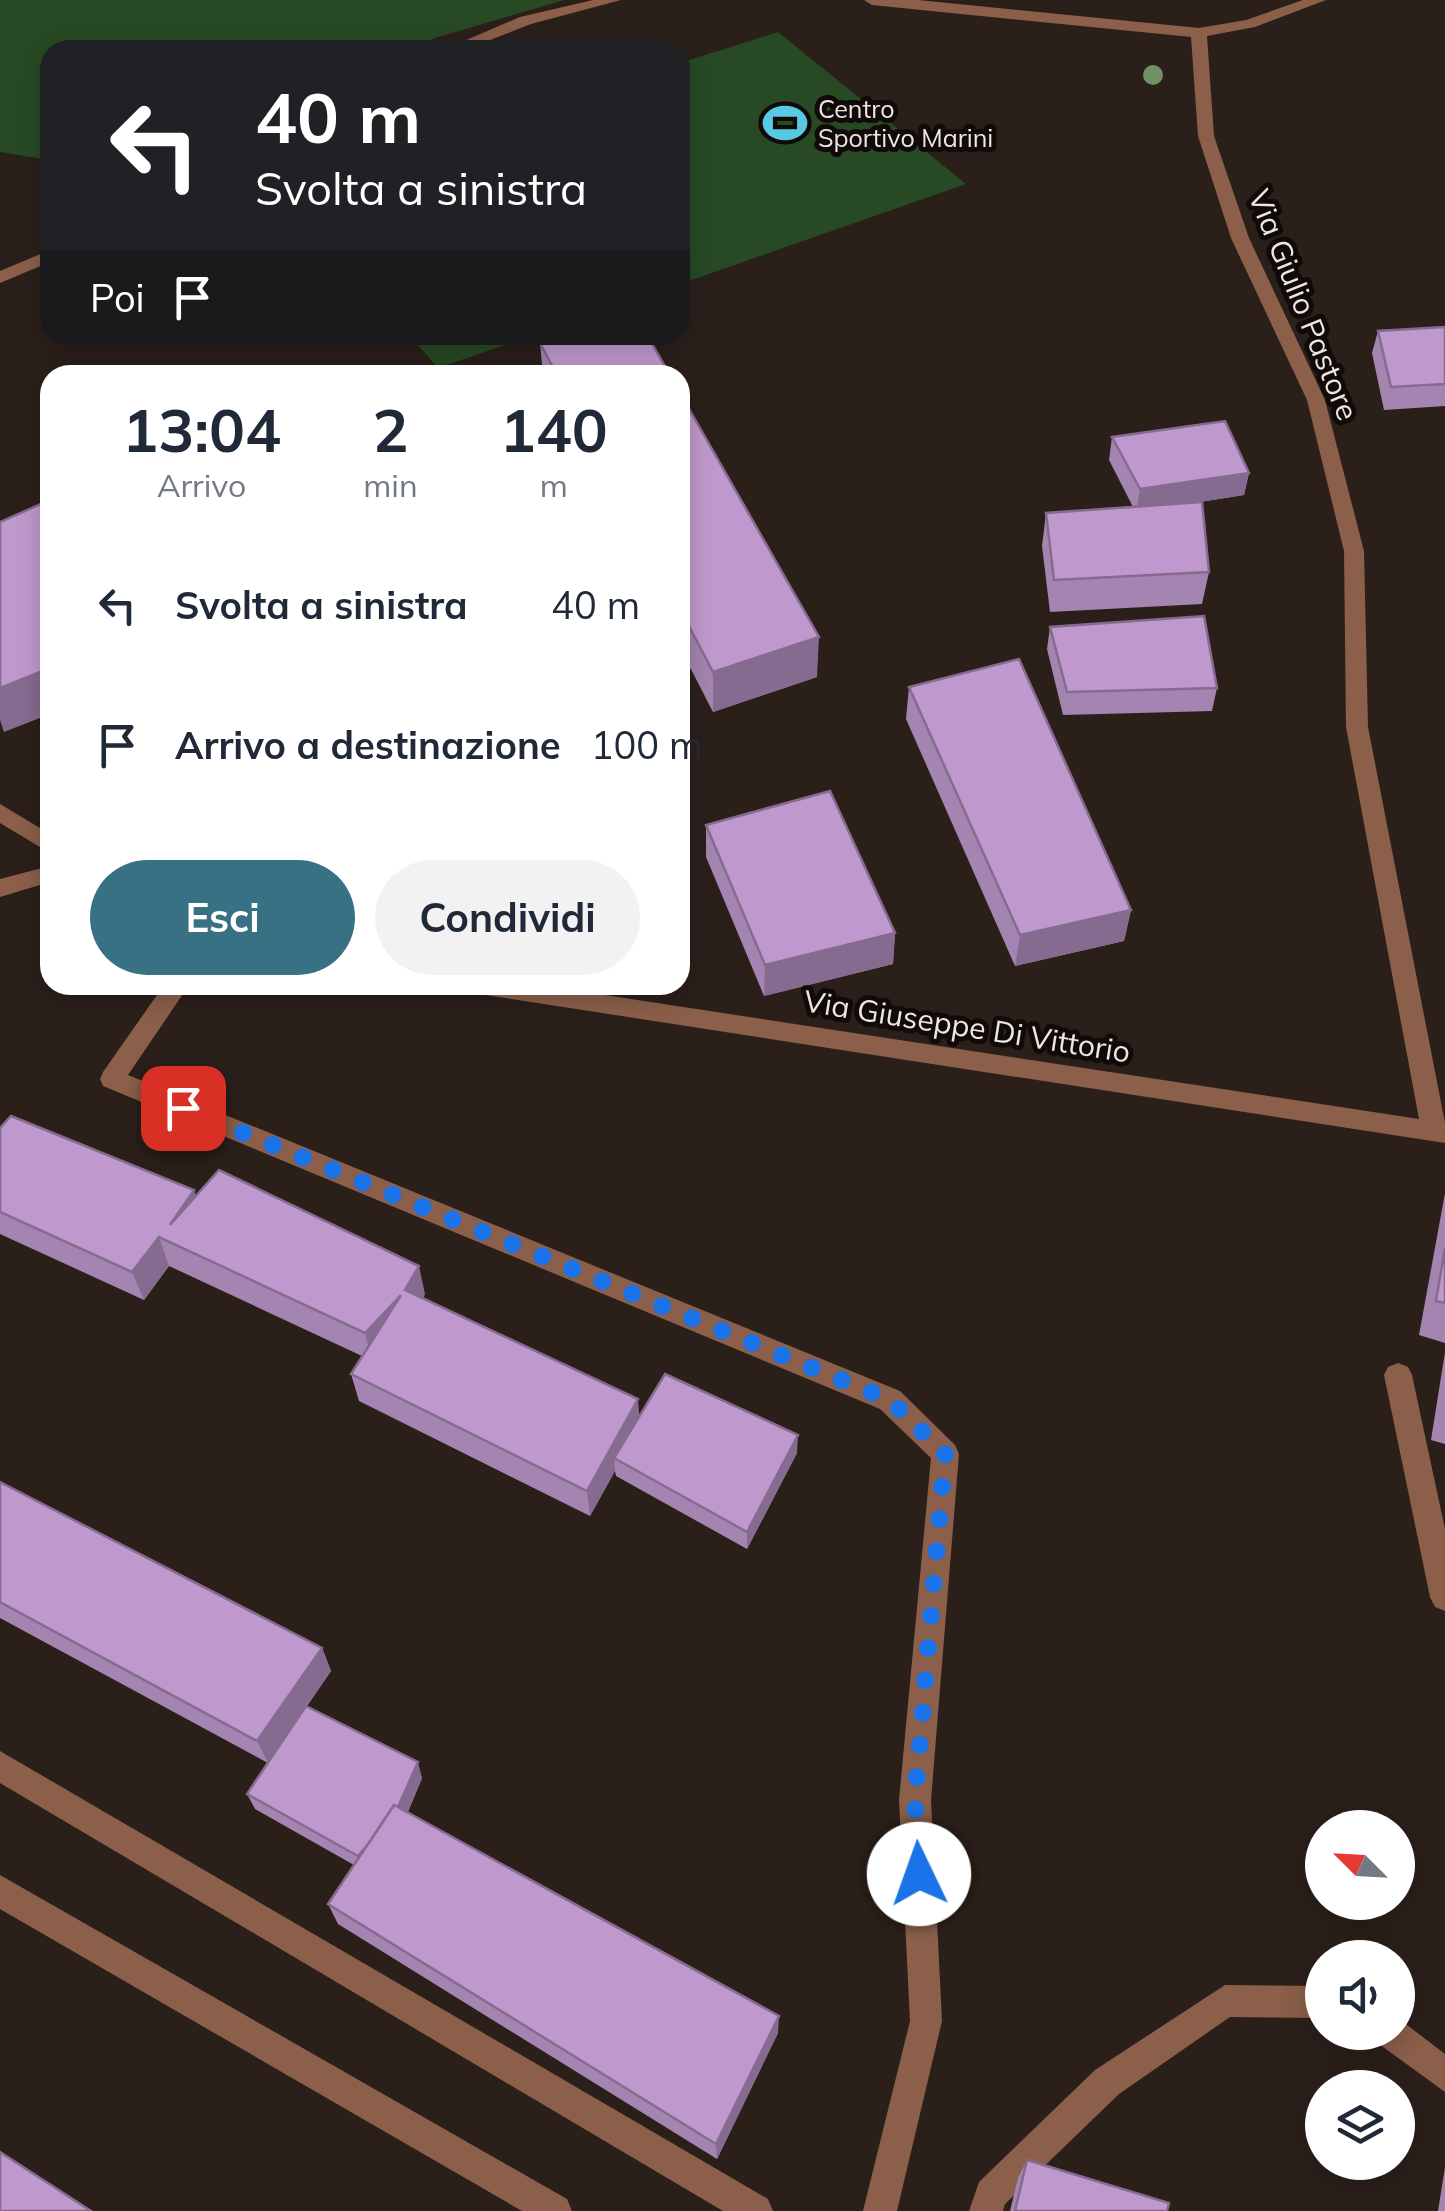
<!DOCTYPE html>
<html lang="it">
<style>
:root{--surface:#fff;--page:#f2f2f3;--text:#1f2937;--muted:#747a83;--accent:#387184}
body{margin:0;font-family:Mulish,sans-serif;background:var(--page);color:var(--text);height:100vh;display:flex;flex-direction:column;font-size:38px;white-space:nowrap}
*{box-sizing:border-box;margin:0}
p{font-size:32px;color:var(--muted)}
.icon{flex:none;width:55px;height:55px;fill:none;stroke:currentColor;stroke-width:2;stroke-linecap:round;stroke-linejoin:round}
.map{position:relative;flex:1;overflow:hidden}
.sheet{position:absolute;left:40px;top:365px;width:650px;height:630px;display:flex;flex-direction:column;background:var(--surface);border-radius:30px;box-shadow:0 5px 25px #0003}
.sheet>*{flex:none}
.guide{position:absolute;left:40px;top:40px;width:650px;height:305px;border-radius:30px;box-shadow:0 5px 25px #0003;background:#202124;color:#fff;overflow:hidden}
.needle{width:65px;rotate:294deg}
.buttons{position:absolute;left:1305px;top:1810px;display:grid;gap:20px}
.buttons a{display:grid;place-items:center;width:110px;height:110px;border-radius:50%;background:var(--surface);box-shadow:0 5px 25px #0003;font-size:50px}
.pin{position:absolute;display:grid;place-items:center;width:85px;height:85px;color:#fff;margin:-42px;border-radius:20px;box-shadow:0 5px 15px #0006}
.me{position:absolute;width:110px;margin:-55px;rotate:357deg;stroke-linejoin:round;filter:drop-shadow(0 0 8px #0008)}
.turn{display:flex;align-items:center;gap:35px;height:210px;padding:0 50px;font-size:45px}
.turn .icon{width:130px;height:130px;stroke-width:2.5}
.turn b{display:block;font-size:70px;line-height:85px}
.then{display:flex;align-items:center;height:95px;padding:0 50px;background:#0003;gap:20px;font-size:38px}
.eta{display:flex;justify-content:space-evenly;align-items:center;height:170px;text-align:center}
.eta b{font-size:60px;font-weight:700;line-height:70px}
.cta{display:flex;gap:20px;margin-top:auto;padding:20px 50px}
.cta a{flex:1;height:115px;border-radius:60px;background:var(--accent);color:#fff;font-size:40px;font-weight:700;line-height:115px;text-align:center}
.cta a+a{background:var(--page);color:var(--text)}
ul{padding:0;list-style:none}
li{display:flex;align-items:center;gap:30px;height:140px;padding:0 50px}
li div{flex:1}
li b{display:block;font-size:38px}
li em{font-style:normal}
.map>svg:first-child{display:block}
</style>
<div class="map">
<svg width="1445" height="2211" viewBox="0 0 1445 2211">
<rect width="100%" height="100%" fill="#2b1f1a"/>
<path fill="#274a24" d="M 0,0 L 564,0 L 435,38 L 414,50 L 50,50 L 50,160 L 0,152 Z
M 778,32 L 966,184 L 680,284 L 680,63 Z
M 409,335 L 534,335 L 438,368 Z"/>
<g fill="none" stroke-linecap="round" stroke-linejoin="round">
<path fill="#8b5f4a" fill-rule="evenodd" d="M 593,0 L 621,0 L 531,24 L 465,50 L 443,50 L 520,17 Z
M 864,0 L 918,0 L 1199,28 L 1246,20 L 1303,0 L 1326,0 L 1255,27 L 1207,36 L 1214,136 L 1249,238 L 1325,400 L 1364,551 L 1368,727 L 1445,1123 L 1445,1143 L 479,994 L 467,985 L 539,985 L 1419,1119 L 1346,727 L 1344,551 L 1307,400 L 1231,238 L 1198,136 L 1191,37 L 872,5 Z
M 50,250 L 50,262 L 0,283 L 0,271 Z
M 0,804 L 50,834 L 50,853 L 0,823 Z
M 50,866 L 50,882 L 0,897 L 0,879 Z
M 164,985 L 189,985 L 128,1075 L 900,1391 L 955,1445 L 959,1454 L 931,1800 L 942,2021 L 897,2211 L 863,2211 L 910,2021 L 899,1800 L 931,1458 L 880,1409 L 103,1086 L 100,1079 L 103,1072 Z
M 1398,1363 L 1408,1367 L 1412,1375 L 1445,1529 L 1445,1611 L 1435,1607 L 1430,1597 L 1384,1375 L 1388,1367 Z
M 0,1751 L 768,2199 L 773,2211 L 723,2211 L 0,1783 Z
M 0,1875 L 567,2199 L 572,2211 L 522,2211 L 0,1909 Z
M 1225,1985 L 1322,1986 L 1322,2018 L 1230,2017 L 1119,2094 L 1005,2204 L 1003,2211 L 969,2211 L 979,2182 L 1095,2070 Z
M 1398,2018 L 1445,2054 L 1445,2092 L 1379,2044 L 1375,2032 L 1398,2032 Z"/>
</g>
<circle fill="#729066" cx="1153" cy="75" r="10"/>
<path fill="#a484b0" d="M 1445,327 L 1445,406 L 1384,410 L 1372,353 L 1378,331 Z
M 540,343 L 670,375 L 543,375 Z
M 680,393 L 817,677 L 713,712 L 680,648 Z
M 1112,437 L 1249,473 L 1244,495 L 1200,502 L 1209,572 L 1202,604 L 1050,612 L 1042,546 L 1046,513 L 1133,507 L 1109,460 Z
M 1050,627 L 1217,688 L 1212,711 L 1063,715 L 1047,649 Z
M 909,687 L 1131,910 L 1124,941 L 1015,966 L 906,719 Z
M 706,825 L 895,933 L 893,964 L 764,996 L 706,857 Z
M 0,1128 L 194,1190 L 196,1196 L 425,1294 L 423,1298 L 639,1417 L 797,1453 L 747,1549 L 616,1476 L 615,1471 L 590,1516 L 359,1401 L 351,1374 L 362,1356 L 169,1266 L 144,1300 L 0,1234 Z
M 1445,1193 L 1445,1343 L 1419,1335 Z
M 1445,1352 L 1445,1444 L 1431,1440 Z
M 0,1482 L 322,1648 L 331,1671 L 307,1706 L 422,1778 L 408,1812 L 778,2033 L 717,2159 L 338,1924 L 328,1904 L 354,1865 L 255,1809 L 247,1794 L 268,1763 L 0,1618 Z
M 1027,2160 L 1167,2211 L 1010,2211 L 1018,2178 Z
M 1445,2167 L 1445,2211 L 1438,2211 Z"/>
<path fill="#866b90" d="M 1249,473 L 1244,495 L 1136,512 L 1140,489 Z
M 819,637 L 817,677 L 713,712 L 713,672 Z
M 50,668 L 50,714 L 4,732 L 0,720 L 0,688 Z
M 1131,910 L 1124,941 L 1015,966 L 1020,935 Z
M 895,933 L 893,964 L 764,996 L 765,965 Z
M 194,1190 L 204,1219 L 170,1225 Z
M 159,1237 L 169,1266 L 144,1300 L 132,1272 Z
M 419,1266 L 425,1294 L 411,1318 L 405,1290 Z
M 401,1295 L 372,1361 L 365,1333 Z
M 638,1399 L 640,1426 L 614,1458 L 615,1471 L 590,1516 L 587,1491 Z
M 798,1435 L 797,1453 L 747,1549 L 747,1532 Z
M 322,1648 L 331,1671 L 268,1763 L 257,1741 Z
M 418,1762 L 422,1778 L 402,1826 L 364,1870 L 358,1856 Z
M 779,2016 L 778,2033 L 717,2159 L 716,2144 Z"/>
<path fill="#bf99cd" stroke="#866b90" stroke-width="2.5" d="M 1445,327 L 1445,384 L 1391,387 L 1378,331 Z
M 569,335 L 647,335 L 670,375 L 557,375 L 540,343 Z
M 680,393 L 819,637 L 713,672 L 680,609 Z
M 1225,421 L 1249,473 L 1140,489 L 1112,437 Z
M 50,500 L 50,668 L 0,688 L 0,522 Z
M 1202,502 L 1209,572 L 1054,580 L 1046,513 Z
M 1204,616 L 1217,688 L 1067,692 L 1050,627 Z
M 1019,659 L 1131,910 L 1020,935 L 909,687 Z
M 830,791 L 895,933 L 765,965 L 706,825 Z
M 11,1116 L 194,1190 L 170,1225 L 219,1170 L 419,1266 L 405,1290 L 638,1399 L 587,1491 L 351,1374 L 401,1295 L 365,1333 L 159,1237 L 132,1272 L 0,1212 L 0,1128 Z
M 1445,1248 L 1445,1303 L 1436,1301 Z
M 665,1374 L 798,1435 L 747,1532 L 614,1458 Z
M 0,1482 L 322,1648 L 257,1741 L 0,1602 Z
M 306,1706 L 418,1762 L 398,1807 L 394,1805 L 369,1843 L 358,1856 L 247,1794 Z
M 394,1805 L 779,2016 L 716,2144 L 328,1904 Z
M 0,2152 L 91,2211 L 0,2211 Z
M 1027,2160 L 1169,2203 L 1167,2211 L 1015,2211 Z"/>
<g fill="none" stroke-linecap="round" stroke-linejoin="round">
<path stroke="#1a73e8" stroke-width="18" stroke-dasharray="0 32.4" d="M 183,1108 L 890,1400 L 945,1454 L 915,1800 L 919,1874"/>
</g>
<defs>
<g id="stadium-bare" transform="scale(3.45)"><path d="M0-5a6.5 5 0 1 0 0 10a6.5 5 0 1 0 0-10ZM-3.5-1.8h7v3.6h-7Z" fill="#57c9e2" stroke="#100a08" stroke-width="2.5" paint-order="stroke"/></g>
</defs>
<g fill-rule="evenodd">
<use href="#stadium-bare" x="785" y="123"/>
</g>
<g text-anchor="middle" stroke-width="10" stroke-linejoin="round" paint-order="stroke">
<g font-size="25" fill="#efe6e3" stroke="#100a08" text-anchor="start">
<text x="818" y="118">Centro<tspan x="818" dy="29">Sportivo Marini</tspan></text>
</g>
<g font-size="30" fill="#efe6e3" stroke="#100a08">
<text transform="translate(1303 305) rotate(68)" y="10">Via Giulio Pastore</text>
<text transform="translate(967 1027) rotate(9)" y="10">Via Giuseppe Di Vittorio</text>
</g>
</g>
</svg>
<div class="buttons">
<a><svg class="needle" viewBox="-14 -14 28 28"><path d="M0-13l5 13h-10z" fill="#e53935"/><path d="M0 13l5-13h-10z" fill="#747a83"/></svg></a>
<a><svg class="icon" aria-label="sound" viewBox="0 0 24 24"><path d="M4 9h4l5-4v14l-5-4H4zM17 9q2 3 0 6"/></svg></a>
<a><svg class="icon" aria-label="layers" viewBox="0 0 24 24"><path d="M12 4l9 5-9 5-9-5zM3 14l9 5 9-5"/></svg></a>
</div>
<div class="pin" style="left:183px;top:1108px;background:#d93025"><svg class="icon" aria-label="arrive" viewBox="0 0 24 24"><path d="M6 21V4h12l-3 4 3 4H6"/></svg></div>
<svg class="me" style="left:919px;top:1874px" viewBox="-20 -20 40 40"><circle r="19" fill="#fff"/><path d="M0-13L10 11 0 6-10 11z" fill="#1a73e8"/></svg>
<div class="guide">
<div class="turn"><svg class="icon" aria-label="left" viewBox="0 0 24 24"><path d="M17 20v-9H6M10 6l-5 5 5 5"/></svg><div><b>40 m</b>Svolta a sinistra</div></div>
<div class="then">Poi<svg class="icon" aria-label="arrive" viewBox="0 0 24 24"><path d="M6 21V4h12l-3 4 3 4H6"/></svg></div>
</div>
<section class="sheet">
<div class="eta">
<div><b>13:04</b><p>Arrivo</p></div>
<div><b>2</b><p>min</p></div>
<div><b>140</b><p>m</p></div>
</div>
<ul>
<li><svg class="icon" aria-label="left" viewBox="0 0 24 24"><path d="M17 20v-9H6M10 6l-5 5 5 5"/></svg><div><b>Svolta a sinistra</b></div><em>40 m</em></li>
<li><svg class="icon" aria-label="arrive" viewBox="0 0 24 24"><path d="M6 21V4h12l-3 4 3 4H6"/></svg><div><b>Arrivo a destinazione</b></div><em>100 m</em></li>
</ul>
<div class="cta"><a>Esci</a><a>Condividi</a></div>
</section>
</div>
